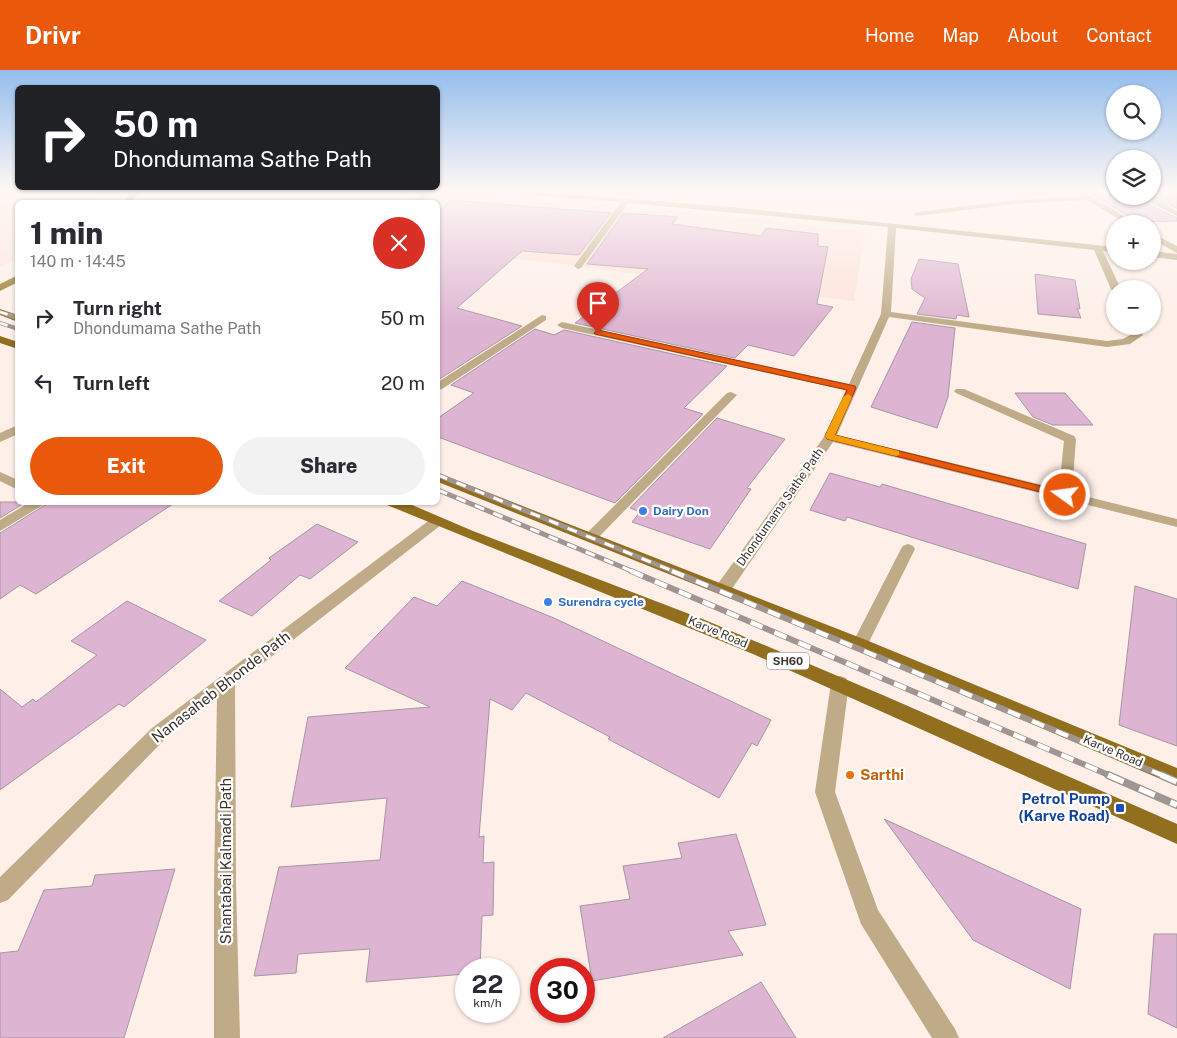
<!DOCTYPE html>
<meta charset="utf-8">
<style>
:root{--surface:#fff;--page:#f2f2f3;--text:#2b2b33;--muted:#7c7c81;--accent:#ea580c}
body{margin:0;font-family:"Public Sans",sans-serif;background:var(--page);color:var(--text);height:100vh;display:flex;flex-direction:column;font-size:19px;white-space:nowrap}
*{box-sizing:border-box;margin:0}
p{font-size:16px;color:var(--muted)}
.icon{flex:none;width:28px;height:28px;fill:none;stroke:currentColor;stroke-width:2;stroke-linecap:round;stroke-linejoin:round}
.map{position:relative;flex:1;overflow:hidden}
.drawer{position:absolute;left:15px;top:130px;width:425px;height:305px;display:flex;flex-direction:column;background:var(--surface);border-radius:8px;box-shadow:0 1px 4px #0004}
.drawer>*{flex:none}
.top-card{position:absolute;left:15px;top:15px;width:425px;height:105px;border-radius:8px;box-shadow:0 1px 4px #0004;background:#202124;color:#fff;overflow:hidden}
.tools{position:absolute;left:1106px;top:15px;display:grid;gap:10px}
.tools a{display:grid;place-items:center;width:55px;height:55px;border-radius:50%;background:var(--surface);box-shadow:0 1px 4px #0004;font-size:25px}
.speed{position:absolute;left:455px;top:888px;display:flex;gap:10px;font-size:25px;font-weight:700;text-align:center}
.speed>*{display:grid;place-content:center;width:65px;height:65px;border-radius:50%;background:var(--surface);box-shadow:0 1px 4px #0004;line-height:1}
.speed small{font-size:12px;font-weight:400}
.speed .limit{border:8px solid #d22;background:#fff;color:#111}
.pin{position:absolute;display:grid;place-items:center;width:42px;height:42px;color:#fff;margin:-51px -21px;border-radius:50% 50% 50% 0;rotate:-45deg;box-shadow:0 0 5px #0007}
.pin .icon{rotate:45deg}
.me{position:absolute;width:55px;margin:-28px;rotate:284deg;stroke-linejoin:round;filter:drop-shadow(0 0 4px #0008)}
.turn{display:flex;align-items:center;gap:18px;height:105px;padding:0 15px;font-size:22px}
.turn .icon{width:65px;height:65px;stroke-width:2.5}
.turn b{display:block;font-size:35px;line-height:42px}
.round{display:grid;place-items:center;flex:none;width:52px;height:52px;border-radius:26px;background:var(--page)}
.headline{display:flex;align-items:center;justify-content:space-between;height:85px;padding:0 15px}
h1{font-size:30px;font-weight:800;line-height:38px}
.action{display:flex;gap:10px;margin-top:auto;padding:10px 15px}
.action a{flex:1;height:58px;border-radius:30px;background:var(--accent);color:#fff;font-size:20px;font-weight:800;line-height:58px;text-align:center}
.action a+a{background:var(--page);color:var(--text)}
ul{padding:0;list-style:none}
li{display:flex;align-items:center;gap:15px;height:65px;padding:0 15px}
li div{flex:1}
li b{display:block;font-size:19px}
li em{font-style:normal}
header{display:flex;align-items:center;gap:30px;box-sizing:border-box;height:70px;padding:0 25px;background:var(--accent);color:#fff}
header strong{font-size:24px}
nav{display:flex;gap:28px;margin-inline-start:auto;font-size:18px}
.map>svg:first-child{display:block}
</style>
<header>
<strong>Drivr</strong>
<nav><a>Home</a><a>Map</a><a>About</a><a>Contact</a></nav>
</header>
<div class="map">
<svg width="1177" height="968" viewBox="0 0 1177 968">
<rect width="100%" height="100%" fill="#feefe8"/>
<path fill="#fce2d6" d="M 418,122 L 617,137 L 578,196 L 438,179 L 438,132 L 406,132 Z"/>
<path fill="#fce1e5" d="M 155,121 L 414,121 L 403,132 L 144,132 Z"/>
<path fill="#fbe3d9" d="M 0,121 L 110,121 L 95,132 L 18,132 L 17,189 L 0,197 Z
M 622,137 L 775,150 L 865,163 L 854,231 L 581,197 Z"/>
<path fill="#ddb4d1" stroke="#a697a2" d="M 1087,121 L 1115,121 L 1115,126 L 1144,126 L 1144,132 L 1177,148 L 1177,151 L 1138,152 Z
M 1152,121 L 1177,121 L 1177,139 L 1152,125 Z
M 450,130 L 611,143 L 579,185 L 522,181 L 457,238 L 522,256 L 438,310 L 438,143 Z
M 623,143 L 678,147 L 672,154 L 761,166 L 766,158 L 818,164 L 818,176 L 828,177 L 817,234 L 833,237 L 794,286 L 748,275 L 735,288 L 575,253 L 648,199 L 587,194 Z
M 919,189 L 958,194 L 969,247 L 957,245 L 956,249 L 917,244 L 925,228 L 912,219 L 911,209 Z
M 1035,204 L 1075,210 L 1080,239 L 1077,238 L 1081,248 L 1038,244 Z
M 912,252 L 955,258 L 948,327 L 937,358 L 871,337 Z
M 535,259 L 554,265 L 564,260 L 727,296 L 684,338 L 703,344 L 615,433 L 438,367 L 438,348 L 474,323 L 451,315 Z
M 1015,323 L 1065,323 L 1093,355 L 1053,355 L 1033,347 Z
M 717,348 L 785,369 L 747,418 L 751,419 L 710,479 L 632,452 L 640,442 L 630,438 Z
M 830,403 L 880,417 L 882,414 L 1086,474 L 1078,519 L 847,447 L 845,451 L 810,440 Z
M 0,432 L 26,432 L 0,448 Z
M 50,432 L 176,432 L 36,524 L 20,515 L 0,529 L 0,463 Z
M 317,454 L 358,472 L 310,509 L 300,505 L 252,546 L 219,531 L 271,490 L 269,488 Z
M 462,511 L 554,548 L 771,650 L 757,676 L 752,673 L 719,728 L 608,669 L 610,667 L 526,623 L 512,640 L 490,629 L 479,767 L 484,766 L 483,793 L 494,792 L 493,845 L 482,846 L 480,899 L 466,899 L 466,904 L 366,912 L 370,879 L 298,884 L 296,903 L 254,906 L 279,797 L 380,790 L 387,728 L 291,737 L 308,647 L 430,637 L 345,598 L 414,527 L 437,536 Z
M 1135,516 L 1177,529 L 1177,676 L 1119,655 Z
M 127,531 L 206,570 L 124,637 L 119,634 L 0,720 L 0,619 L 22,637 L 33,629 L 36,632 L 97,585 L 71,571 Z
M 884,749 L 1081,839 L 1070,919 L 973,870 Z
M 736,764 L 766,855 L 728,861 L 743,885 L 592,911 L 580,836 L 630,829 L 623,796 L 682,788 L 678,773 Z
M 175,799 L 124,968 L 0,968 L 0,883 L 18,881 L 44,820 L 92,816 L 95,805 Z
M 1154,864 L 1177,864 L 1177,958 L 1148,944 Z
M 761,912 L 796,968 L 663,968 Z"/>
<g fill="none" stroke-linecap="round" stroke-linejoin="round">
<path fill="#bfab87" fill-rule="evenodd" d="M 424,121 L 432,121 L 421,132 L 414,132 Z
M 498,121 L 534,121 L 732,137 L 1115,177 L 1115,183 L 1103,181 L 1121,219 L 1115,219 L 1115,222 L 1111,219 L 1094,180 L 896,158 L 891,242 L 1107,271 L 1123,269 L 1132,264 L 1129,256 L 1139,256 L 1143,265 L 1130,274 L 1107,277 L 889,247 L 837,365 L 1059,419 L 1064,371 L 956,323 L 954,321 L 956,319 L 964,319 L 1074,366 L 1076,369 L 1072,423 L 1177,449 L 1177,457 L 833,372 L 729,523 L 723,524 L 717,523 L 715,519 L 717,515 L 824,367 L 846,320 L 562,258 L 557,255 L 562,252 L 849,314 L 881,244 L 888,157 L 628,133 L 581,198 L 578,199 L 574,196 L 621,132 L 502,123 Z
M 1077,121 L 1083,121 L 1137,154 L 1127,154 L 1087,130 L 1014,134 L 917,146 L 913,144 L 917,142 L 1014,130 L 1080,126 L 1076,123 Z
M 1146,126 L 1151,126 L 1177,141 L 1177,146 L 1145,130 Z
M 1152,163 L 1177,176 L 1177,183 L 1152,169 Z
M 1152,181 L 1177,184 L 1177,190 L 1152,187 Z
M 542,245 L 546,246 L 546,250 L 442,319 L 438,320 L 438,312 Z
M 731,322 L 737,325 L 735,327 L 596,470 L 586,470 L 584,467 L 586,464 L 727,323 Z
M 18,355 L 18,364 L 0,372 L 0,363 Z
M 0,402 L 18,410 L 18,420 L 0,411 Z
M 30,432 L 48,432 L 0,461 L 0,450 Z
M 436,448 L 441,449 L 443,452 L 441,455 L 235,615 L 236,815 L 240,968 L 214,968 L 214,815 L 217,629 L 166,668 L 8,830 L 0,833 L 0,807 L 152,658 L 431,449 Z
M 908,474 L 913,476 L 915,479 L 868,574 L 866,578 L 860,580 L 854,578 L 852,574 L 901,479 L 903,476 Z
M 840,606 L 846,608 L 849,613 L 835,722 L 878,840 L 955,959 L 959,968 L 932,968 L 861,854 L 815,722 L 831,613 L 834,608 Z"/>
<path fill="#926e1f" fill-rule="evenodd" d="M 132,121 L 140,121 L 131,132 L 124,132 Z
M 18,205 L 18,212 L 0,221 L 0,214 Z
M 0,239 L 18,245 L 18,252 L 0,245 Z
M 0,266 L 18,272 L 18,279 L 0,273 Z
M 438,403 L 866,570 L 1177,698 L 1177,716 L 854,578 L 438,412 Z
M 385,432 L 405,432 L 473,461 L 705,550 L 885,626 L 1177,754 L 1177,774 L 753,584 L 387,435 Z"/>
<g stroke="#a09590" stroke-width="4">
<path id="rail-far3" d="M 0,242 L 18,248
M 0,253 L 18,259"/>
</g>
<g stroke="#a09590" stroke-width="5">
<path id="rail-far2" d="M 438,405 L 675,502
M 438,420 L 634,502"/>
</g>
<g stroke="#a09590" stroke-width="6">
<path id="rail-far1" d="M 631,501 L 1111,706
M 672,501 L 1164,706"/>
</g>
<g stroke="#a09590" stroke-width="8">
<path id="rail" d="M 1108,705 L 1177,735
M 1161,705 L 1177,712"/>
</g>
<use href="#rail-far3" stroke="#fff" stroke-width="2.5" stroke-dasharray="8" stroke-linecap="butt"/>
<use href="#rail-far2" stroke="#fff" stroke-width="3" stroke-dasharray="10" stroke-linecap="butt"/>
<use href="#rail-far1" stroke="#fff" stroke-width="4.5" stroke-dasharray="13" stroke-linecap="butt"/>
<use href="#rail" stroke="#fff" stroke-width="5.5" stroke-dasharray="17" stroke-linecap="butt"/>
</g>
<linearGradient id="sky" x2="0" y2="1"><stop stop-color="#94bded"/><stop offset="0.47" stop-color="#fff8f5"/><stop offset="1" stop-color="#fff8f5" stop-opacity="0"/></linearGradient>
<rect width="1177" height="257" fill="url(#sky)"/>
<path fill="#ea580c" stroke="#983908" d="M 598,260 L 855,316 L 856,318 L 835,365 L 1069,423 L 1070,425 L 1065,428 L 827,369 L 825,366 L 847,320 L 595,264 L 594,263 Z"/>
<path fill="#f59e0b" d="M 848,324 L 852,327 L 835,365 L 899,381 L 899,385 L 896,386 L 827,369 L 825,366 L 843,327 Z"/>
<g fill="#3f7fe0" stroke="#fff" stroke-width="2">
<circle cx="643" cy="441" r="5"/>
<circle cx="548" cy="532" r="5"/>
</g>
<circle fill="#e8710a" stroke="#fff" stroke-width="2" cx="850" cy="705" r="5"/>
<rect fill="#1a4fb4" stroke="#fff" stroke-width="2" x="1115" y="733" width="10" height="10" rx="2.5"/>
<g text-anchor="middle" stroke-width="4.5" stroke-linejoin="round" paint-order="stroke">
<rect fill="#fff" stroke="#74706d" stroke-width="1" x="767" y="582.5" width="42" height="17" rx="4"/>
<g font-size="11" font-weight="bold" fill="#39322e">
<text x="788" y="595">SH60</text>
</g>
<g font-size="12" fill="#39322e" stroke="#fff">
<text transform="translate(780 437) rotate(-55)" y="4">Dhondumama Sathe Path</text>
<text transform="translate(718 562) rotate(23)" y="4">Karve Road</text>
<text transform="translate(1113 681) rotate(23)" y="4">Karve Road</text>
</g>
<g font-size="12" font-weight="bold" fill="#366cbe" stroke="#fff" text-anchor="start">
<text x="653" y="445">Dairy Don</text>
<text x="558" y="536">Surendra cycle</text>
</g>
<g font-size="15" fill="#39322e" stroke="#fff">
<text transform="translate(221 617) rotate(-38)" y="5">Nanasaheb Bhonde Path</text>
<text transform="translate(226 791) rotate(-90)" y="5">Shantabai Kalmadi Path</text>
</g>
<g font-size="15" font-weight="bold" fill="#c56008" stroke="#fff" text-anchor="start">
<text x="860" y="710">Sarthi</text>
</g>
<g font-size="15" font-weight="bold" fill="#164399" stroke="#fff" text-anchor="end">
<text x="1110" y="734">Petrol Pump<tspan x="1110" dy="17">(Karve Road)</tspan></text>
</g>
</g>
</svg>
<div class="tools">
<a><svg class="icon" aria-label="search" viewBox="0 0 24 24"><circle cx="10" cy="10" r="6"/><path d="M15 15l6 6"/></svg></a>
<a><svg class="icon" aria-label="layers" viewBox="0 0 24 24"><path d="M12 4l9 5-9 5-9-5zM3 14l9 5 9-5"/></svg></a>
<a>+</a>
<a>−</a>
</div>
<div class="speed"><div>22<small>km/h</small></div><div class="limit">30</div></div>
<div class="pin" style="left:598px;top:263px;background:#d93025"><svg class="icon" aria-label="arrive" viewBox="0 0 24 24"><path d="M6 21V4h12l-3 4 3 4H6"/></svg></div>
<svg class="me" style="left:1065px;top:425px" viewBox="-20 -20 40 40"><circle r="17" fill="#ea580c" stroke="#fff" stroke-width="3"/><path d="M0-11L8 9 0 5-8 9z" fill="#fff"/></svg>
<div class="top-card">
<div class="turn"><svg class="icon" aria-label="right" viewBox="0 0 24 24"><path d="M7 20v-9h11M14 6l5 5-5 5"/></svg><div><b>50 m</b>Dhondumama Sathe Path</div></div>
</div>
<section class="drawer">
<div class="headline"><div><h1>1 min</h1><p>140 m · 14:45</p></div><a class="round" style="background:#d93025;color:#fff"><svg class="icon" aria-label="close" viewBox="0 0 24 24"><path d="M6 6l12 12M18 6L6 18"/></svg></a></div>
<ul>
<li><svg class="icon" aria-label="right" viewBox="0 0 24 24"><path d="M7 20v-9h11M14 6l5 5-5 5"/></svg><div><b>Turn right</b><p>Dhondumama Sathe Path</p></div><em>50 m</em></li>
<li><svg class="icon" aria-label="left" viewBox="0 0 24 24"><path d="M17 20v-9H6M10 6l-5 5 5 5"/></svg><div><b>Turn left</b></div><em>20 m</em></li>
</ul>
<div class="action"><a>Exit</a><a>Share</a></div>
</section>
</div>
